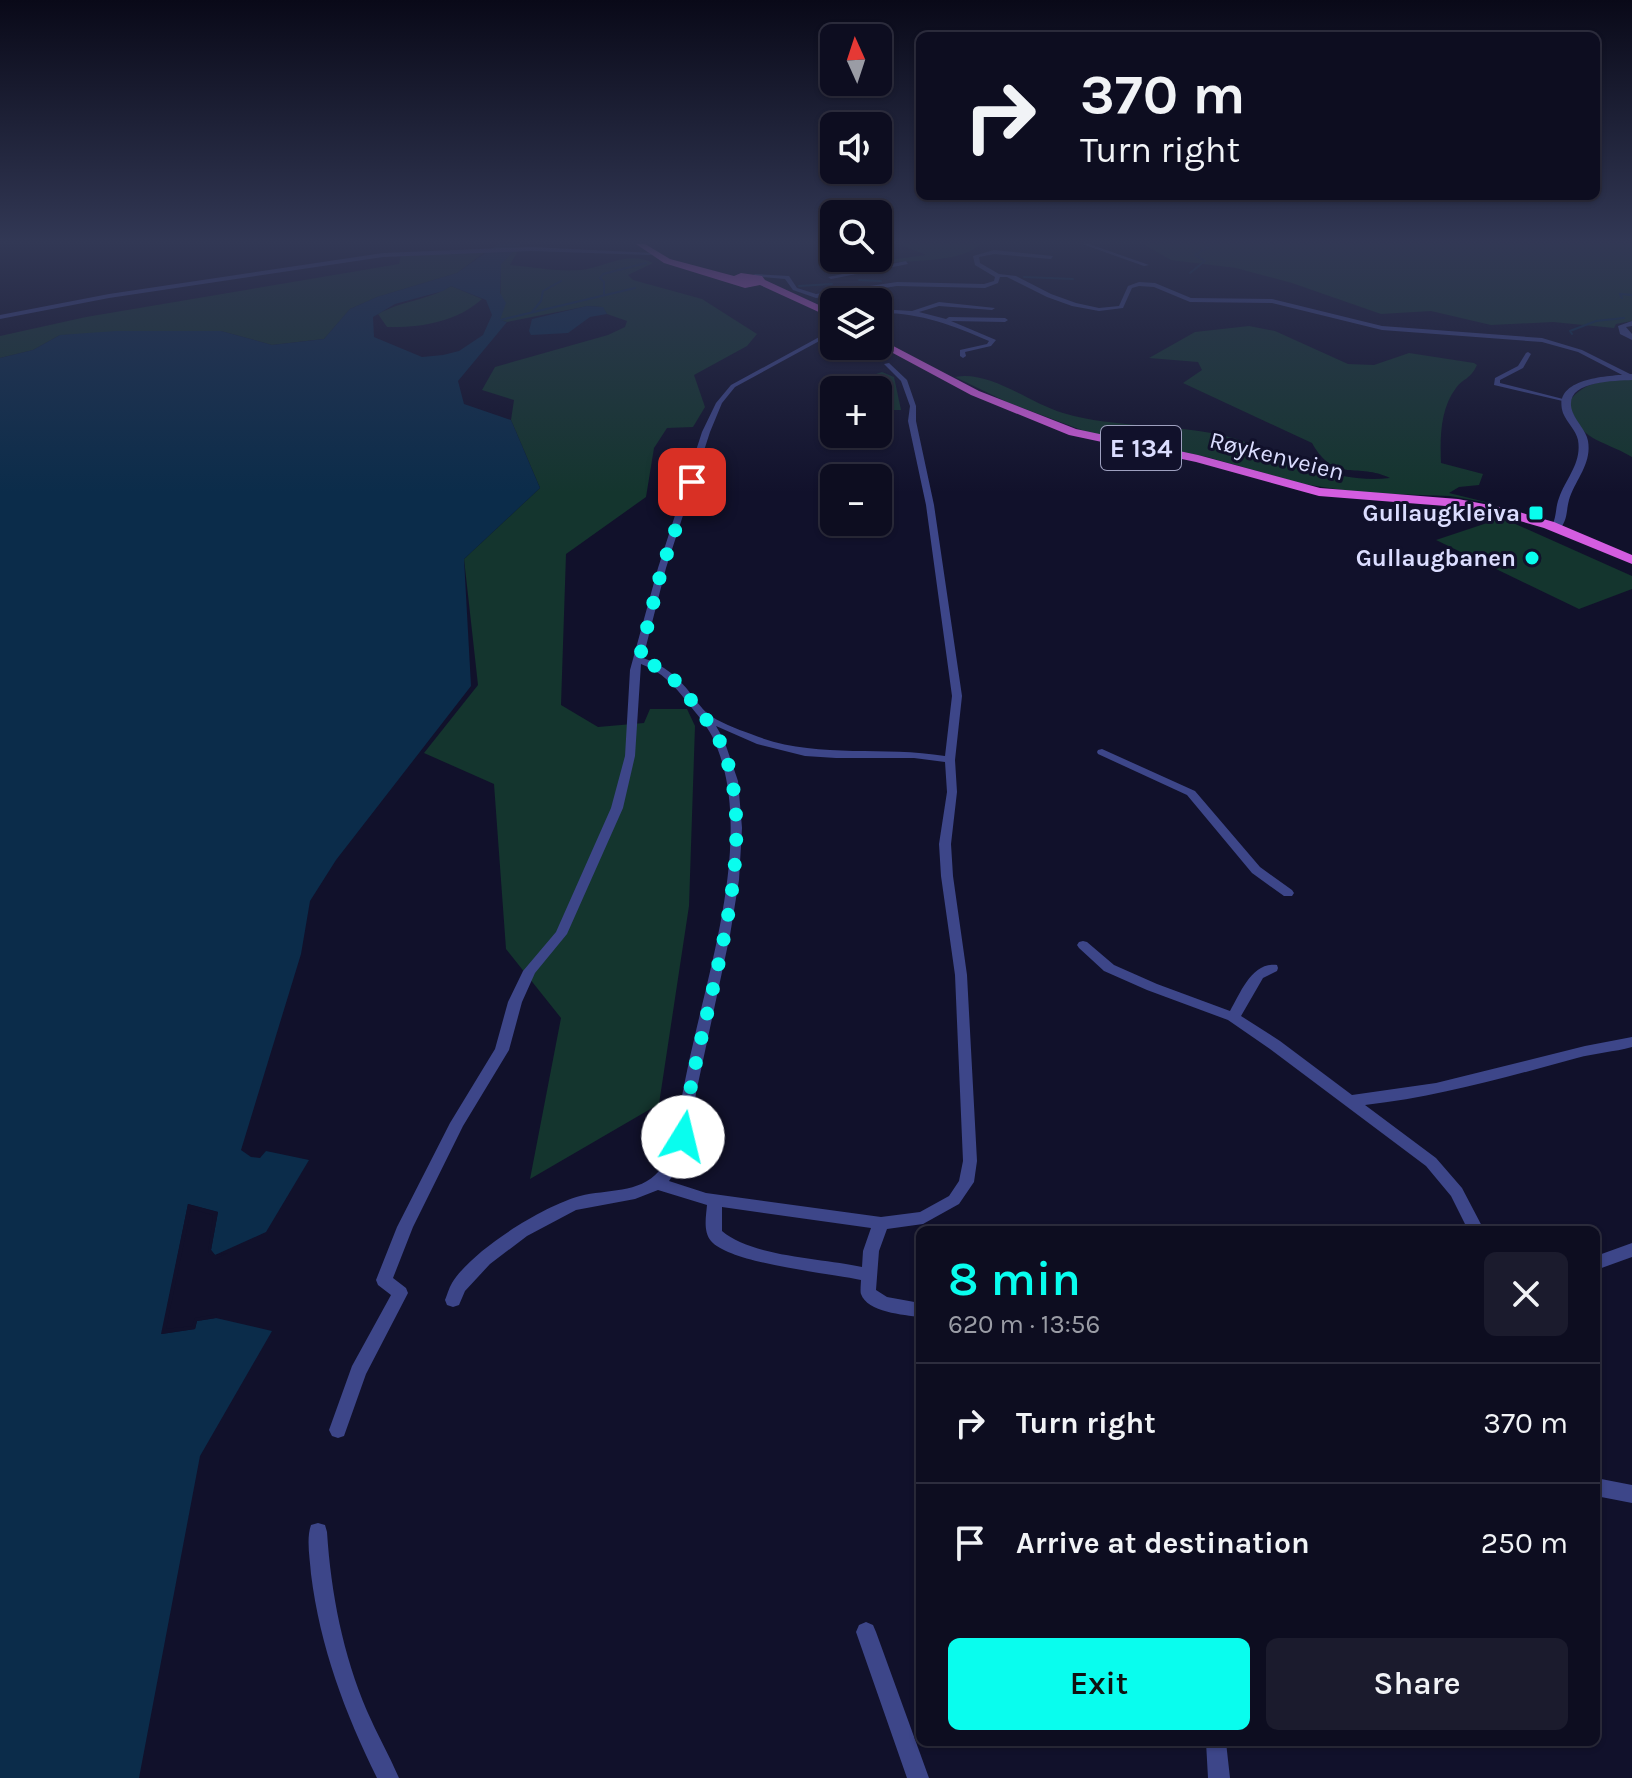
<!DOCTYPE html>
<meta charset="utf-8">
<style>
:root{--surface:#0d0d20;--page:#1b1b2d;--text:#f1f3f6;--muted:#9a9ca5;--line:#2d2d3e;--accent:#09fdee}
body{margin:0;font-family:Karla,sans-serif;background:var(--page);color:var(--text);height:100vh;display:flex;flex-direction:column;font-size:30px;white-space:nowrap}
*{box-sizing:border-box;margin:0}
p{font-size:26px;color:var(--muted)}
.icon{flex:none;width:44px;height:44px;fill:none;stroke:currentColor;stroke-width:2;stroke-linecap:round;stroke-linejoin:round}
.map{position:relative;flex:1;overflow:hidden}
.drawer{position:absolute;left:916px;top:1226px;width:684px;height:520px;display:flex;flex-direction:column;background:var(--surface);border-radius:12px;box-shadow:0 2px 6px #0004,0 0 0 2px var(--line)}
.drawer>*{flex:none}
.banner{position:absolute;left:916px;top:32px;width:684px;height:168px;border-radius:12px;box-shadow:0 2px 6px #0004,0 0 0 2px var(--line);background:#0d0d20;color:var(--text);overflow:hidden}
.needle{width:52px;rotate:357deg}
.tools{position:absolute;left:820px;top:24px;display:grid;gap:16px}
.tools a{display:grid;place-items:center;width:72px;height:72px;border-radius:12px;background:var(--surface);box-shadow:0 2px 6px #0004,0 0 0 2px var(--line);font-size:40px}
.pin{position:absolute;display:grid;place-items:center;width:68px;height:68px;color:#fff;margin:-34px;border-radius:16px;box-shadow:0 4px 12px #0006}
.me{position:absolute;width:88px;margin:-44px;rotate:9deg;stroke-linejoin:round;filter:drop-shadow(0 0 6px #0008)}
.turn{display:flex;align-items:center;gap:28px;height:168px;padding:0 32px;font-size:36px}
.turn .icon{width:104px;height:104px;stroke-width:2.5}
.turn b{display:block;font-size:56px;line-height:68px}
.round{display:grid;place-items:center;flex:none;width:84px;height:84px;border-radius:12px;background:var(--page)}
.headline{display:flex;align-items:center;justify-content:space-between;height:136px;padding:0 32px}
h1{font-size:48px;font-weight:600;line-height:60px;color:var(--accent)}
.action{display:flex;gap:16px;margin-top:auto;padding:16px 32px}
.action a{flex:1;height:92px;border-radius:12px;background:var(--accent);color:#111;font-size:32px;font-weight:600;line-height:92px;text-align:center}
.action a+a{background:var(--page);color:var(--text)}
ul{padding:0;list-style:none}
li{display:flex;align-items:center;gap:24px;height:120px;padding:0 32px;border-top:2px solid var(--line)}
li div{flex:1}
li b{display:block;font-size:30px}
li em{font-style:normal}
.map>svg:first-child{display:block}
</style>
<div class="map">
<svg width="1632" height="1778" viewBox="0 0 1632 1778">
<rect width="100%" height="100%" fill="#11112b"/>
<path fill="#14352e" d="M 899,244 L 980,244 C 964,264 893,261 867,263 L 926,255 Z
M 1143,244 L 1632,244 L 1632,321 L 1616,324 L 1614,328 L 1553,322 L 1491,325 L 1431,311 L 1381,314 L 1292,283 L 1236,268 L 1171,260 Z
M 514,251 L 518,251 L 510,265 C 533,267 557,272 580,270 C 607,267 626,250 653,263 L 628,275 L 633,280 L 702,299 L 757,334 L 747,346 L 694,375 L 705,407 L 693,427 L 667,428 L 654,448 L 646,497 L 566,554 L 561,705 L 598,727 L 644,723 L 650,709 L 687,709 L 695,726 L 689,906 L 659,1104 L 530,1179 L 561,1018 L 506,949 L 494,784 L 424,753 L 478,685 L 464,559 L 540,488 L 511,420 L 514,400 L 482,390 L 495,367 L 608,335 L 625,327 L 627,321 L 607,314 L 602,307 L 588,306 L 507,322 L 500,320 L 501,264 Z
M 485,252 L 457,273 L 377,297 L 350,309 L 324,339 L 272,345 L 221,331 L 60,335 L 33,350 L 0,358 L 0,336 L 86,317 L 399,264 L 401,254 Z
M 451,286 L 482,299 C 457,322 420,328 387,327 L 378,314 C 401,301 429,300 451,286 Z
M 1249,326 L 1275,331 L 1348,364 L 1374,365 L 1409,353 L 1474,363 L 1477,365 C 1470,380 1463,378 1456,388 C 1440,409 1440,438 1441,463 L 1483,474 L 1479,485 L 1459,487 L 1449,493 L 1494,504 L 1450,496 L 1362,493 L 1303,484 L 1207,457 L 1087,432 L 1009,403 L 955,377 C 990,370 1031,404 1063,413 C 1115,429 1180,423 1233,438 C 1286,454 1332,485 1390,478 C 1358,462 1335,484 1312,443 L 1183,383 L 1202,370 L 1198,362 L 1149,358 L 1195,332 Z
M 882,372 L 894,377 L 901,410 L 878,410 L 878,390 L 856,390 L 873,375 Z
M 1632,379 L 1632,457 C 1600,438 1580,443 1569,402 C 1584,380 1607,381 1632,379 Z
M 1502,518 L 1632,576 L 1632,589 L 1579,609 L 1436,540 Z"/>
<path fill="#0b2c4a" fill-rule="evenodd" d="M 498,244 L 521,244 L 501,264 L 500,293 L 506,303 L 500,320 L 507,322 L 458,381 L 464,404 L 511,420 L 540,488 L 464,559 L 471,686 L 336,860 L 310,901 L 301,954 L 241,1150 L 251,1157 L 260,1158 L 266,1151 L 309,1160 L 266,1232 L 215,1255 L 211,1250 L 218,1212 L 188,1204 L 162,1334 L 195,1329 L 197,1321 L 216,1318 L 272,1331 L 200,1456 L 139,1778 L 0,1778 L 0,358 L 33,350 L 60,335 L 116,331 L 221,331 L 272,345 L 324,339 L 350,309 L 377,297 L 457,273 ZM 451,286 L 486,300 L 492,315 L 483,335 L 459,351 L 443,355 L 422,357 L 374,337 L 373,317 L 395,304 L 443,291 Z
M 587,306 L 603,307 L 607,314 L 590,317 L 568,333 L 531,335 L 529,331 L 532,319 Z"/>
<path fill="#11112b" d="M 188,1204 L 218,1212 L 211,1250 L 215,1255 L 228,1253 L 215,1259 L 208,1253 L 213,1215 L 191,1209 L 166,1329 L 192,1326 L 195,1318 L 217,1314 L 216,1318 L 197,1321 L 195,1329 L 161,1334 Z"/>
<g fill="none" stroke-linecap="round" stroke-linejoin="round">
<path stroke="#0b2c4a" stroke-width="2" d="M 1190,273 L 1205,261 L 1195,255 L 1209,247
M 1024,277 L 1073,279
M 859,280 L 881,281
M 799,286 L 832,284
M 604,295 L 604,282 L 600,278 L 603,274 L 646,263
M 1622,298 L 1620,294 L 1632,295
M 532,312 L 541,301 L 543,291 L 561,281
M 500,320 L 635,288
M 1572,334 L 1570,331 L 1596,321 L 1624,318"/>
<path fill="#3d4689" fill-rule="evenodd" d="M 1082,244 L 1089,244 L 1149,265 L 1144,266 Z
M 994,250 L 1053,256 L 1051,259 L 994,254 L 979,257 L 980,263 L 999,274 L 1016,276 L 1051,294 L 1076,303 L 1099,308 L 1119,306 L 1128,286 L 1139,282 L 1155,283 L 1191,298 L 1272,299 L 1382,326 L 1542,338 L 1582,350 L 1632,375 L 1632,378 L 1628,378 L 1578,352 L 1542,342 L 1382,330 L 1272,303 L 1190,302 L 1154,287 L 1139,286 L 1132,288 L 1123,308 L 1099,311 L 1072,306 L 1047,297 L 1007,277 L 1000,277 L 998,283 L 985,288 L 897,286 L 816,298 L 793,290 L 785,279 L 752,276 L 755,274 L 789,276 L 797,288 L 816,294 L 897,282 L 984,284 L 994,281 L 995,277 L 975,265 L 973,256 Z
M 906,261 L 908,264 L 831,279 L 828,277 Z
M 939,302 L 995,308 L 992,310 L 939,306 L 919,312 L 946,319 L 949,317 L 1005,318 L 1008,320 L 1005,322 L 951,321 L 996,340 L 991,346 L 965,352 L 966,356 L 963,358 L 960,356 L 960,350 L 987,344 L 989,341 C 953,325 918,312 878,313 L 878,309 L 912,311 Z
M 834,329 L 834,333 L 735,387 L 722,403 L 710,432 L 666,568 L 643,658 C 664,665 678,677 691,694 C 696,700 701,708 707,713 C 718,722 737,729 751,734 C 814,760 880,745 945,756 L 952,696 L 926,505 L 908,421 L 910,406 L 901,381 L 884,364 L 889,363 L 907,380 L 916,406 L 916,421 L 934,505 L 962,696 L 955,760 L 957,792 L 951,844 L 953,876 L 967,975 L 977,1161 L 974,1182 L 959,1204 L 923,1224 L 887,1229 L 879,1251 L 876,1290 L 887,1297 L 920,1303 L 920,1317 C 904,1315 867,1312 861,1294 C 860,1291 861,1283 861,1280 C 829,1273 731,1264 711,1241 C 703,1231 706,1217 707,1205 L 658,1190 L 635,1199 L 576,1210 L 527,1236 L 490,1264 L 465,1291 L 459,1305 L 453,1307 L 447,1305 L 445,1300 C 447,1295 449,1288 452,1283 C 472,1250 543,1206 580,1196 C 607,1189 639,1194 659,1171 C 678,1150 677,1118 683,1091 C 686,1076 689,1060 693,1044 C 713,954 755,823 712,736 C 705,723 696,713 687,702 C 674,685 662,672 641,664 L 635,756 L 623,808 L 567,934 L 535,973 L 522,1002 L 509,1050 L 463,1126 L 413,1227 L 393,1278 L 406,1288 L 408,1293 L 366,1374 L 344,1436 L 338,1438 L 332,1436 L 329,1430 L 352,1366 L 391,1295 L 378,1285 L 376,1280 L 397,1227 L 450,1123 L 495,1049 L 508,1002 L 523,971 L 556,932 L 611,808 L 625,756 L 630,670 L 658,568 L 702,432 L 716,403 L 731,385 ZM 716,726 L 757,744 L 805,756 L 836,758 L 914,758 L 945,762 L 947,792 L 939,844 L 941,876 L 955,975 L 963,1161 L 959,1181 L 949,1196 L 920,1212 L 881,1217 L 706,1193 L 669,1181 L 681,1163 L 690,1137 L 696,1093 L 730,935 L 739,880 L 742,828 L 738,781 L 724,740 ZM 722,1207 L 871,1228 L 863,1251 L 862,1267 C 823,1258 752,1257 722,1231 Z
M 1528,352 L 1531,354 L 1523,368 L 1500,380 L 1500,383 L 1567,400 L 1567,402 L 1494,385 L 1495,378 L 1518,366 L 1526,353 Z
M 1102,749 L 1195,791 L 1260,867 L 1292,890 L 1294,893 L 1292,896 L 1284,896 L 1252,873 L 1187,795 L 1098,754 L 1097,752 L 1098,750 Z
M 1083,941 L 1087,942 L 1114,965 L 1157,984 L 1230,1011 C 1241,992 1252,962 1277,965 L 1278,968 L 1277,971 L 1263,978 L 1241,1016 L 1280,1041 L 1352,1095 L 1436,1083 L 1585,1046 L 1632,1037 L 1632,1047 C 1614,1052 1595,1053 1577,1058 C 1507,1077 1438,1097 1365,1105 L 1436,1158 L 1462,1188 L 1484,1230 L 1468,1230 L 1451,1196 L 1426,1166 L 1270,1049 L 1228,1020 L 1147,990 L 1104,971 L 1079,948 L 1077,945 L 1079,942 Z
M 1632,1243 L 1632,1257 L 1596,1270 L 1596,1256 Z
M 1596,1478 L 1632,1485 L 1632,1503 L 1596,1496 Z
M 318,1523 L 325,1525 L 327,1532 C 331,1594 343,1654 367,1711 C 377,1734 389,1755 399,1778 L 377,1778 C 345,1713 320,1647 311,1574 C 310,1559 306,1539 311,1525 Z
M 866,1622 L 873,1625 L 876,1632 L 929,1778 L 907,1778 L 856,1632 L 859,1625 Z
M 1206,1742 L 1226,1742 L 1230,1778 L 1208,1778 Z"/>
<path fill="#3d4689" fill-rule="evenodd" d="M 531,247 L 654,253 L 650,255 L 531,251 L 383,257 L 109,298 L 0,319 L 0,315 L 109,294 L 383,253 Z
M 1632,321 L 1632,326 L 1626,327 L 1632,334 L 1632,340 L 1620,334 L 1618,326 Z
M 1632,374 L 1632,380 C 1612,381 1560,381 1573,413 C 1577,423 1586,430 1588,441 C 1592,464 1575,480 1569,500 C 1566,511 1568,519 1560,529 L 1552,529 L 1551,527 C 1557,518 1555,508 1559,498 C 1566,478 1582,463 1578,440 C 1576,430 1567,423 1563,413 C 1551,377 1610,376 1632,374 Z"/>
<path fill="#d45de0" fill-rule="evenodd" d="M 636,244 L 645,244 L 670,259 L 734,276 L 741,273 L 762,276 L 765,280 L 834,312 L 834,319 L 760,285 L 745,288 L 664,263 Z
M 878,338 L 979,391 L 1076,429 L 1198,455 L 1320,488 L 1458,499 L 1505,508 L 1554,522 L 1632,555 L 1632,564 L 1544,528 L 1503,516 L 1458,507 L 1319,496 L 1196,462 L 1069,435 L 971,395 L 878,345 Z"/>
</g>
<linearGradient id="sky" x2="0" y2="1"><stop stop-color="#090918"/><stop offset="0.49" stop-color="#323855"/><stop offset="1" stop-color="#323855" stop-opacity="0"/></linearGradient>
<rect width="1632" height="493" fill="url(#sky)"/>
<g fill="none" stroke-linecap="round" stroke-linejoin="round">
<path stroke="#09fdee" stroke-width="14" stroke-dasharray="0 25.2" d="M 683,1137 C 695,1022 764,862 724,751 C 717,732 704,716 691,700 C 677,681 663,666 639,660 L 662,568 L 692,482"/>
</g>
<g fill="#09fdee" stroke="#11112b" stroke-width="3">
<rect x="1528" y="505" width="16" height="16" rx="4"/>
<circle cx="1532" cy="558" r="8"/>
</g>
<g text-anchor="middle" stroke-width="6" stroke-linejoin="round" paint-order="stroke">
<g font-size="24" fill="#dbddff" stroke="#11112b">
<text transform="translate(1277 456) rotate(14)" y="8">Røykenveien</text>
</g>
<g font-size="24" font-weight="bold" fill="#dbddff" stroke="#11112b" text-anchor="end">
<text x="1520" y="521">Gullaugkleiva</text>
<text x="1516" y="566">Gullaugbanen</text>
</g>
<rect fill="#11112b" stroke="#9ea0bf" stroke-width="2" x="1101" y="426" width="80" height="44" rx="6"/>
<g font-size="26" font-weight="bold" fill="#dbddff">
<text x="1141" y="457">E 134</text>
</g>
</g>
</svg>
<div class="tools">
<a><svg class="needle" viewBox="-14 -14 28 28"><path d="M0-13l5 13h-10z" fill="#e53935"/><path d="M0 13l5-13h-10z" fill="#9a9ca5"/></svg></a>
<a><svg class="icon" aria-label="sound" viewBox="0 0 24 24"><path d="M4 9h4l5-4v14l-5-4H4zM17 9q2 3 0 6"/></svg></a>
<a><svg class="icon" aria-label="search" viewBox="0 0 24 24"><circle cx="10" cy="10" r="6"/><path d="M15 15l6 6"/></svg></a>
<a><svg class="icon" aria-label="layers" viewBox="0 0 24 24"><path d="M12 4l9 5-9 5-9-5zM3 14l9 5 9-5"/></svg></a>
<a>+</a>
<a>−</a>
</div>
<div class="pin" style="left:692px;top:482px;background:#d93025"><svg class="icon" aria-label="arrive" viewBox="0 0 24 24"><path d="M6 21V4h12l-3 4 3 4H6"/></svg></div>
<svg class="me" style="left:683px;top:1137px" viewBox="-20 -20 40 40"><circle r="19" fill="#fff"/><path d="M0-13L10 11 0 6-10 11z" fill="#09fdee"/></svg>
<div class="banner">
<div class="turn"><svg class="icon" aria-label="right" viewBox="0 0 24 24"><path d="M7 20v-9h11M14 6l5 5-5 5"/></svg><div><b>370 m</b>Turn right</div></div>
</div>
<section class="drawer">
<div class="headline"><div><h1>8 min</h1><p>620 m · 13:56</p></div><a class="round"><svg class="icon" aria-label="close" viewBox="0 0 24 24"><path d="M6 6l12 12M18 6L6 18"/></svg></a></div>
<ul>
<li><svg class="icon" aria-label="right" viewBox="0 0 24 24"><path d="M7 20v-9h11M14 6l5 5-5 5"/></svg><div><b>Turn right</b></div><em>370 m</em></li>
<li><svg class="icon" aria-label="arrive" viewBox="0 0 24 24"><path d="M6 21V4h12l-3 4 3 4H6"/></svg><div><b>Arrive at destination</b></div><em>250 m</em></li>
</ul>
<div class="action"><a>Exit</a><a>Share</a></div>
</section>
</div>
